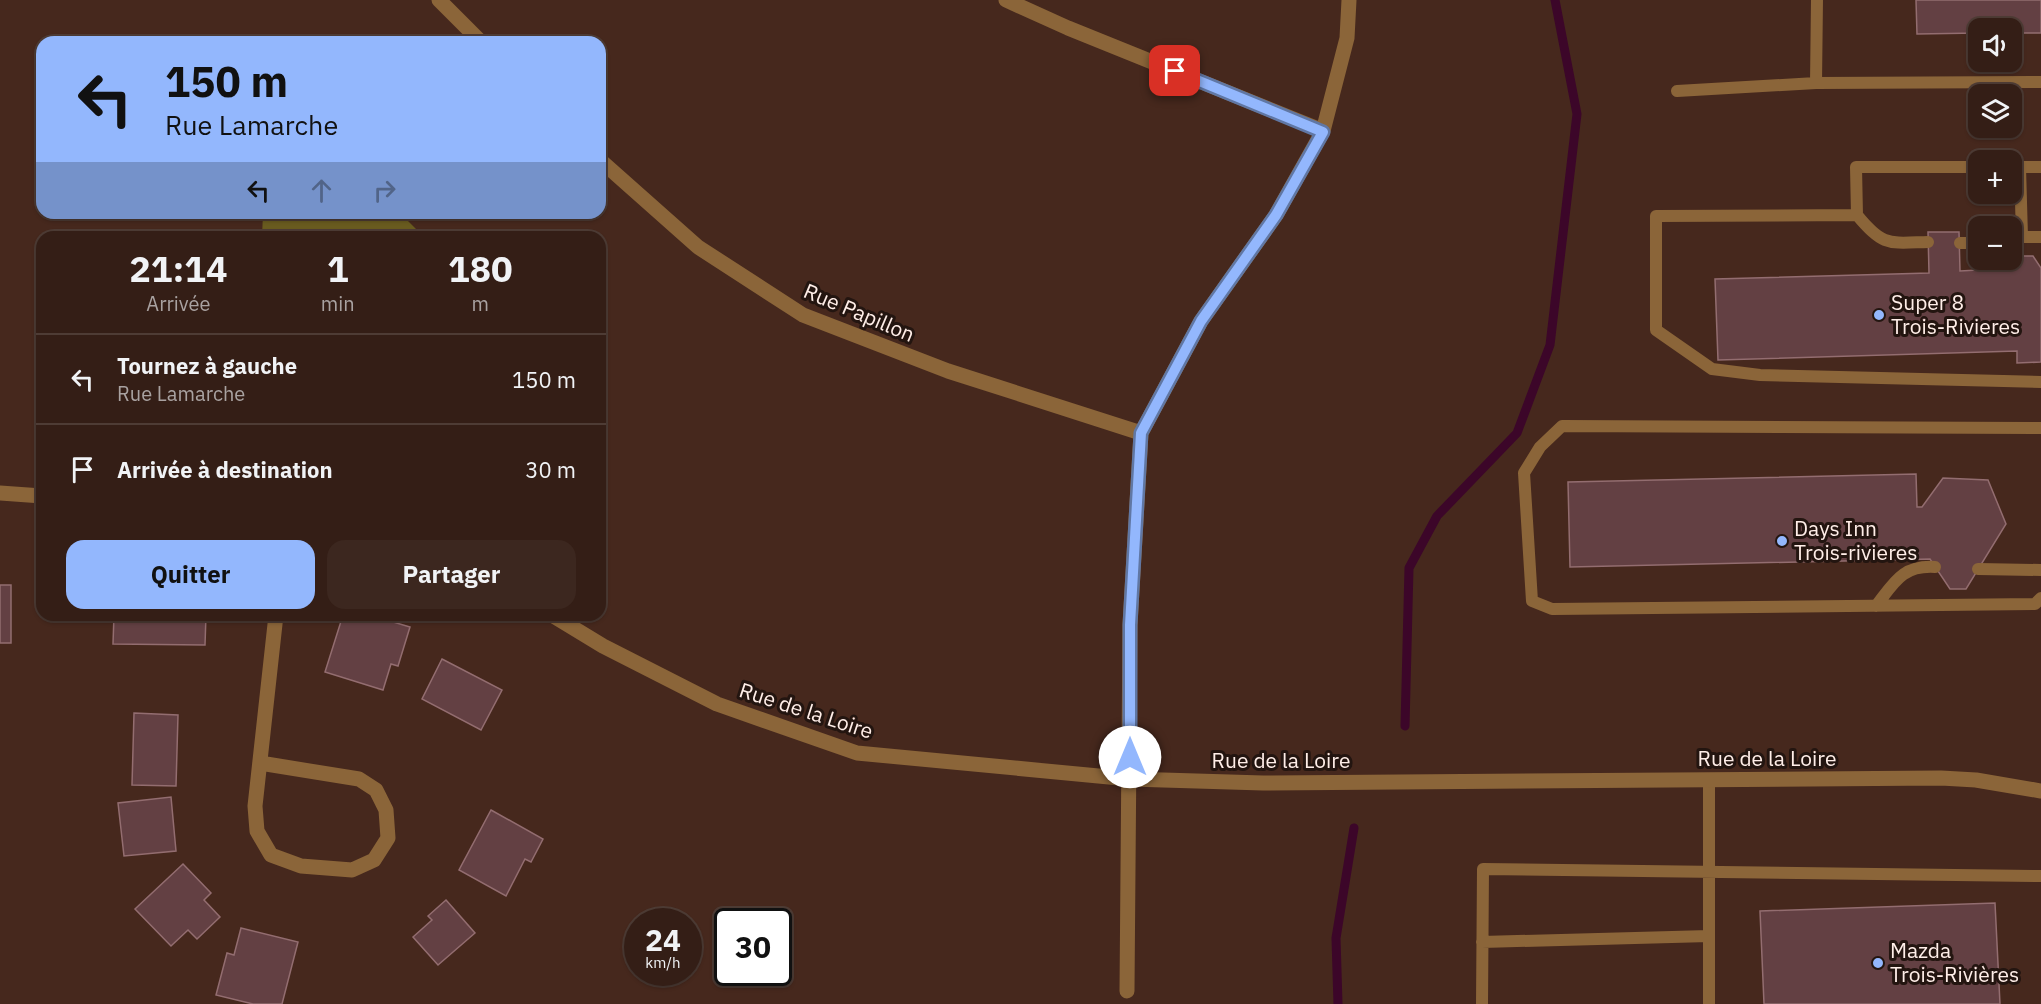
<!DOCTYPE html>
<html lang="fr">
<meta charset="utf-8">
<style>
:root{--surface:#341e16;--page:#3c271f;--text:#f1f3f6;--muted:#a9a2a1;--line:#4e3c35;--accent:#93b7fd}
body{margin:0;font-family:"IBM Plex Sans",sans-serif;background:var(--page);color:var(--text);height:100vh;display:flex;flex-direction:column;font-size:22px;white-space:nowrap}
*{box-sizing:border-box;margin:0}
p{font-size:20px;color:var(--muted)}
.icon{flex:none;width:33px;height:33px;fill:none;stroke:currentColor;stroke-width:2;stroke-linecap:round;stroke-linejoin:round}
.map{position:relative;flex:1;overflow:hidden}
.panel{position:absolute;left:36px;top:231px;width:570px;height:390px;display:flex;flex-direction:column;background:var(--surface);border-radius:18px;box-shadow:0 2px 4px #0004,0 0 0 2px var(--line)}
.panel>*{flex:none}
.top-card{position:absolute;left:36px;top:36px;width:570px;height:183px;border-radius:18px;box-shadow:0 2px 4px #0004,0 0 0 2px var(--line);background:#93b7fd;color:#111;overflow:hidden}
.buttons{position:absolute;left:1968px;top:18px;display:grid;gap:12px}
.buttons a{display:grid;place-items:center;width:54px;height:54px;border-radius:12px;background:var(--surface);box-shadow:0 2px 4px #0004,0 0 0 2px var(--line);font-size:30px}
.speed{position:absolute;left:624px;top:908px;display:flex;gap:12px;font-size:30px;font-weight:700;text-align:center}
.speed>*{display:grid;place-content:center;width:78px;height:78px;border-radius:50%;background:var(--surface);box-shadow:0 2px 4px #0004,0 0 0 2px var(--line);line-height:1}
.speed small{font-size:15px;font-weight:400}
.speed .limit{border:3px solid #111;border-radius:9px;background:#fff;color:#111}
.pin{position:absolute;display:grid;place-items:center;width:51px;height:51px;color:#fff;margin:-26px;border-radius:12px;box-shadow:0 3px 9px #0006}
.me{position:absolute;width:66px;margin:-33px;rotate:0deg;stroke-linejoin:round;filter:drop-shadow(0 0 4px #0008)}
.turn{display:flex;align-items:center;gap:21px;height:126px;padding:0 30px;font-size:27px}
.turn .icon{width:78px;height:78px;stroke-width:2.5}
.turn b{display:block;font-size:42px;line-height:51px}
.lanes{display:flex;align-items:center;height:57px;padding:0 30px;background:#0003;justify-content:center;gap:30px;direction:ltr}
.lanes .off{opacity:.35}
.eta{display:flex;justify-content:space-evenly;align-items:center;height:102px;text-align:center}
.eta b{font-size:36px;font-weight:700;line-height:42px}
.action{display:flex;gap:12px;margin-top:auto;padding:12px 30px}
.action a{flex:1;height:69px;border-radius:18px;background:var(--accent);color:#111;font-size:24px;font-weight:700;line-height:69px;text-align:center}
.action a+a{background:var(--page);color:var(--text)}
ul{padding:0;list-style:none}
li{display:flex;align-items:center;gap:18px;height:90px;padding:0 30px;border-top:2px solid var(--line)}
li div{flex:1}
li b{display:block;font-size:22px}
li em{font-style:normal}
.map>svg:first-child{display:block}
</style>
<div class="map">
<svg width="2041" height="1004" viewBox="0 0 2041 1004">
<rect width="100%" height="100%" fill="#46281d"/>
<path fill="#695b1f" d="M 263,213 L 400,213 L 424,237 L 262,237 Z"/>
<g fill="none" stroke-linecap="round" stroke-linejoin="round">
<path stroke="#3c0629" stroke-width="9" d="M 1405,726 L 1409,568 L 1437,516 L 1517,433 L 1550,345 L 1577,114 L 1555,0
M 1338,1004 L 1336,938 L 1354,828"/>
</g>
<path fill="#634043" stroke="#936d70" stroke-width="1.5" d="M 1916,0 L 2041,0 L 2041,33 L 2012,33 L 2012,28 L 1978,28 L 1978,33 L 1917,34 Z
M 1928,232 L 1959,232 L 1960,271 L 1997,269 L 2008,260 L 2012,260 L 2013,256 L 2033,256 L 2041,268 L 2041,362 L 2017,363 L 2017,351 L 1718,360 L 1715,279 L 1929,273 Z
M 1916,474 L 1917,507 L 1922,507 L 1943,478 L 1988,480 L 2006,524 L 1966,589 L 1950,589 L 1930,559 L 1570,567 L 1568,482 Z
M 0,585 L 11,585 L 11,643 L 0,643 Z
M 114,615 L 206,615 L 205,645 L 113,644 Z
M 343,615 L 370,615 L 410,627 L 398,666 L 391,664 L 383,690 L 325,672 Z
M 442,659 L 502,690 L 481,730 L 422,699 Z
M 134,713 L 178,715 L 176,786 L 132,785 Z
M 171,797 L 176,851 L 124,856 L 118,803 Z
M 491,810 L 543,839 L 531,862 L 525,859 L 506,896 L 459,870 Z
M 183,864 L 211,893 L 204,900 L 220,917 L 197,939 L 188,930 L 171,946 L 135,909 Z
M 446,900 L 475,933 L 438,965 L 413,937 L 432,920 L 428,916 Z
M 1995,903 L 2000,1004 L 1764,1004 L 1760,911 Z
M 241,928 L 298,942 L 282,1004 L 253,1004 L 216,995 L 227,953 L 234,955 Z"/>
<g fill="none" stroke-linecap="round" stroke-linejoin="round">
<path stroke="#8b6539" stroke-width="12" d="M 1817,0 L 1816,83 L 2041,82
M 1677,91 L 1816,83
M 1978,167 L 1856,167 L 1857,215 L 1656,216 L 1656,330 L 1712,369 L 1760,375 L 2041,382
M 2012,167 L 2020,167 L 2022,237 L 2041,237
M 2020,167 L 2041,167
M 1857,215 C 1883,247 1889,243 1928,242
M 1960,243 L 1978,243
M 2041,428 L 1562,426 L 1540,447 L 1524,473 L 1532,601 L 1552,609 L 2035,604 L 2041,598
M 1978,569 L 2041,570
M 1876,606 C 1894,583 1902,565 1935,567
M 1482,942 L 1709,936
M 1482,1004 L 1483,869 L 2041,876
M 1709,1004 L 1709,780"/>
<path stroke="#8b6539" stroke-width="15" d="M 439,0 L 481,42
M 1006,0 L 1068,28 L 1323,131
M 600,160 L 698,247 L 803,315 L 948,371 L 1141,433
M 0,493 L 42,496
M 552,615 L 603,646 L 717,704 L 857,753 L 1130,779 L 1263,783 L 1941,778 L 1976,780 L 2041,791
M 260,763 L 359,779 L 376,790 L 386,810 L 388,838 L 374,860 L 352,870 L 301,866 L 271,855 L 257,831 L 255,806 L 276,615
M 1127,991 L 1130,625 L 1141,433 L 1201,321 L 1276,215 L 1323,131 L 1347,38 L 1349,0"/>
</g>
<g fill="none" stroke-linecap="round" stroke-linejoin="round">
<g stroke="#6077a4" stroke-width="15">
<path id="route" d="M 1130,757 L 1130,625 L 1141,433 L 1201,321 L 1276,215 L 1323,132 L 1175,71"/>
</g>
<use href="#route" stroke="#93b7fd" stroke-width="10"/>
</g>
<g fill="#93b7fd" stroke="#231510" stroke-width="2">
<circle cx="1879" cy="315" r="6"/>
<circle cx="1782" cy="541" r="6"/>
<circle cx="1878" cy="963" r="6"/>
</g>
<g text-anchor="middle" stroke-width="6" stroke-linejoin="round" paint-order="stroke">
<g font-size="21" fill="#ffeee8" stroke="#231510" text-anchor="start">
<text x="1891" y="310">Super 8<tspan x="1891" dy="24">Trois-Rivieres</tspan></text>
<text x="1794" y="536">Days Inn<tspan x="1794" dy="24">Trois-rivieres</tspan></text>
<text x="1890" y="958">Mazda<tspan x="1890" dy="24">Trois-Rivières</tspan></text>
</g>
<g font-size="21" fill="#ffeee8" stroke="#231510">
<text transform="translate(859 313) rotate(23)" y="7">Rue Papillon</text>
<text transform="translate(806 711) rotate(18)" y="7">Rue de la Loire</text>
<text x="1767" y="766">Rue de la Loire</text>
<text x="1281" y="768">Rue de la Loire</text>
</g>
</g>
</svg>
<div class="buttons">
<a><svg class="icon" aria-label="sound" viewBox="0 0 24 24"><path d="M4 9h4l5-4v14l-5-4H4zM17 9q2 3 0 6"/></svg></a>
<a><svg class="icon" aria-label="layers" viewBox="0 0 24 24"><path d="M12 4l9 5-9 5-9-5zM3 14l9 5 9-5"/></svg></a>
<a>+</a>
<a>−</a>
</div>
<div class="speed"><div>24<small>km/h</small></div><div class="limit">30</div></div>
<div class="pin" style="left:1175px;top:71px;background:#d93025"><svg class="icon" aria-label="arrive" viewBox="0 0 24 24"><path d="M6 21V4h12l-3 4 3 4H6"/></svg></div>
<svg class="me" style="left:1130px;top:757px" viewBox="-20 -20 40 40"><circle r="19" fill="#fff"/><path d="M0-13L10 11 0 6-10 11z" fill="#93b7fd"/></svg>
<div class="top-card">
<div class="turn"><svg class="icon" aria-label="left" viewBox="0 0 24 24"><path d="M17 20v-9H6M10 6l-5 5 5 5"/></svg><div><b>150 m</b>Rue Lamarche</div></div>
<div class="lanes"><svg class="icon" aria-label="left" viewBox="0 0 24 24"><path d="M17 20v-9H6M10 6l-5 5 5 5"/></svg><svg class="icon off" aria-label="ahead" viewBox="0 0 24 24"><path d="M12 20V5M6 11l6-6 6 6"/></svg><svg class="icon off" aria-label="right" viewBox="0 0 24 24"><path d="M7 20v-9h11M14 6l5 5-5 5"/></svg></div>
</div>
<section class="panel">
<div class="eta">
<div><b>21:14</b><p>Arrivée</p></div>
<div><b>1</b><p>min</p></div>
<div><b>180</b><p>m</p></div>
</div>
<ul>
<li><svg class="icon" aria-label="left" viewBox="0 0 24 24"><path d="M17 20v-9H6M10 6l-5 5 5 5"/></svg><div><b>Tournez à gauche</b><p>Rue Lamarche</p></div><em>150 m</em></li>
<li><svg class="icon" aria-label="arrive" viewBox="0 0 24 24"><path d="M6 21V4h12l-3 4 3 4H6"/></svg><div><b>Arrivée à destination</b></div><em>30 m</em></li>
</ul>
<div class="action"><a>Quitter</a><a>Partager</a></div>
</section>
</div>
